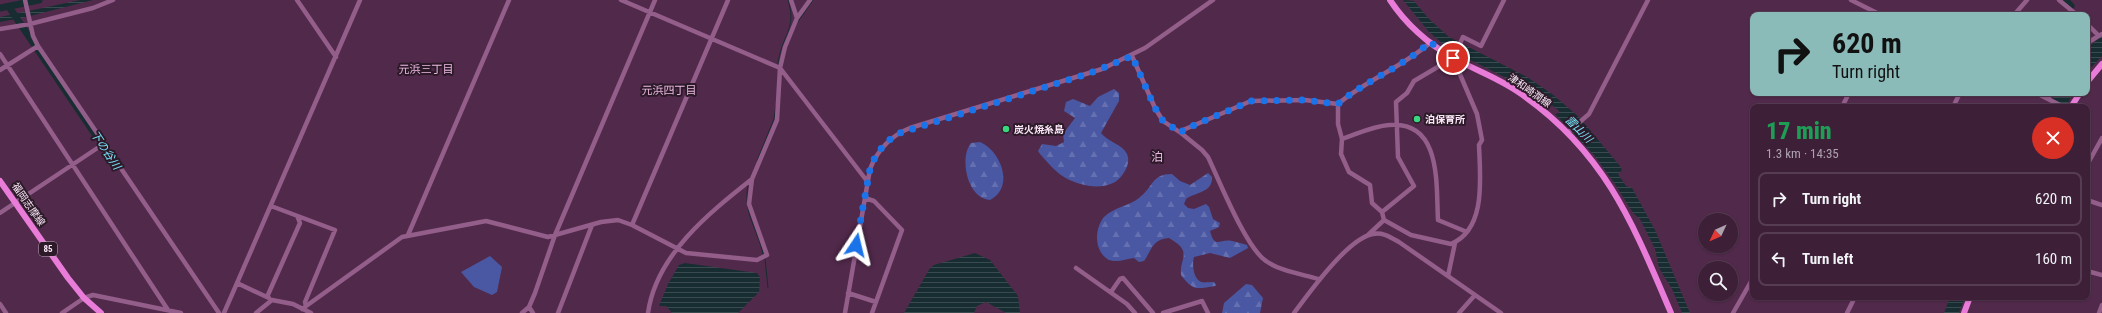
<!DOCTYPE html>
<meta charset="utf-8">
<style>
:root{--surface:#3d1f38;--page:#482c43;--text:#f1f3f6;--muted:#ada2ae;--line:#563d53}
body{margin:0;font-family:"Roboto Condensed","Noto Sans JP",sans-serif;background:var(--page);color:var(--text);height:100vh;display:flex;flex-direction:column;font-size:15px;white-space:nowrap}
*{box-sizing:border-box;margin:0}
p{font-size:13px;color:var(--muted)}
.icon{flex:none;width:22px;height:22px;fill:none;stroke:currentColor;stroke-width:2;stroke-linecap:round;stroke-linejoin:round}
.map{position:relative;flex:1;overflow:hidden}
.sheet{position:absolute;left:1750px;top:104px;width:340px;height:196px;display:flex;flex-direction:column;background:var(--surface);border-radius:8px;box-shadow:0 1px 3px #0004,0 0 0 1px var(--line)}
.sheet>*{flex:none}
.top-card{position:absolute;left:1750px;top:12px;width:340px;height:84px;border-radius:8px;box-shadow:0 1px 3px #0004,0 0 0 1px var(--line);background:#8bbbb9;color:#111;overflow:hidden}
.needle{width:26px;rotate:226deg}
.controls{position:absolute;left:1698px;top:213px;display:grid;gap:8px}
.controls a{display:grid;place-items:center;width:40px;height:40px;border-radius:50%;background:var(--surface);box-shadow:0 1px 3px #0004,0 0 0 1px var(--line);font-size:20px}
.pin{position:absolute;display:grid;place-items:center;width:34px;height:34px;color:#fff;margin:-17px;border:2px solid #fff;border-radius:50%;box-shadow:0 1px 4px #0007}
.me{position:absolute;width:44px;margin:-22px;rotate:10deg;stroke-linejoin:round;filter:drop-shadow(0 0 3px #0008)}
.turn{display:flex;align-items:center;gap:14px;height:84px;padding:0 16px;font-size:18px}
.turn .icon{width:52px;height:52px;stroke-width:2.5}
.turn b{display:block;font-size:28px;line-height:34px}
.round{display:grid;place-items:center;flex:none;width:42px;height:42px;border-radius:21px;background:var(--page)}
.summary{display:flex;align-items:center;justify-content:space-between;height:68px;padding:0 16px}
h1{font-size:24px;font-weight:800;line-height:30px;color:#1e9e55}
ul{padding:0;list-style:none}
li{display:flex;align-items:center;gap:12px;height:54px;margin:0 8px 6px;padding:0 8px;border:2px solid var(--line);border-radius:8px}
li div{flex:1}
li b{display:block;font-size:15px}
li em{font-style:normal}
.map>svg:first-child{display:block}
</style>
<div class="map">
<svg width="2102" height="313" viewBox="0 0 2102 313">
<defs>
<pattern id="forest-firs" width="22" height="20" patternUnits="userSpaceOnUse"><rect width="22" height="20" fill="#4a58a3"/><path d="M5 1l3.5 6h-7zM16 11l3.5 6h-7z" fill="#6570b0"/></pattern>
<pattern id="water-rules" width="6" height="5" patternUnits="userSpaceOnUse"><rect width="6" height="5" fill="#182d32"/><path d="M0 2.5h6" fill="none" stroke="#3a4b50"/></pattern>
</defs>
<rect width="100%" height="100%" fill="#51294b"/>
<path fill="#4a58a3" d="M 490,256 L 502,267 L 497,292 L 492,295 L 474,287 L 461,272 Z"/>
<path fill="url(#forest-firs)" d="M 1114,89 L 1119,93 L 1119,101 L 1101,133 C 1108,142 1122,144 1127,154 C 1130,162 1127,168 1123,174 C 1111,193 1081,187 1064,177 C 1056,172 1047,162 1040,154 L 1038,151 L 1042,144 L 1056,146 L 1064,142 L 1063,134 L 1075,118 L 1064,111 L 1066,102 L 1073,99 L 1090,106 L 1098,97 Z
M 980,142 C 1001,151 1015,187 990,200 C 967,198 959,158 971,143 Z
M 1208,173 L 1212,177 C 1213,193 1195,192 1186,199 L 1184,204 L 1188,208 L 1194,209 L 1206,204 L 1209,207 L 1213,219 L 1220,223 L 1219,227 L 1210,231 C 1215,250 1220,238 1232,241 C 1238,242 1242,244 1247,245 L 1248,248 L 1230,258 L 1210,253 L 1194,257 C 1192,264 1193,278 1201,282 C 1204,283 1210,282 1214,282 L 1216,285 L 1215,286 C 1196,289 1193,291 1181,275 C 1179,258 1194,252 1169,238 C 1152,239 1152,250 1144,261 L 1139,262 L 1134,258 C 1126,259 1117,263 1109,260 C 1094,252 1094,229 1104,217 C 1114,207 1129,206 1139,198 C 1153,188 1151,174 1172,174 L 1180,181 L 1190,185 Z
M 1246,284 L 1252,285 L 1263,298 L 1260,313 L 1222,313 L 1224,303 Z"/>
<path fill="url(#water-rules)" d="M 80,0 L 93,0 L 26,17 L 0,22 L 0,17 Z
M 1403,0 L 1414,1 L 1429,19 L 1449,37 L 1527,77 L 1552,94 L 1579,117 L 1620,166 L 1622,170 L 1618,174 L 1626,186 L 1632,188 L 1655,230 L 1690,313 L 1682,313 L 1672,289 L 1659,268 L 1655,249 L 1640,219 L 1633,213 L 1615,184 L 1594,155 L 1555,114 L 1559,113 L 1559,111 L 1525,83 L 1512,81 L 1449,49 L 1429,32 Z
M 2102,36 L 2102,56 L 2087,72 L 2087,48 Z
M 2056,93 L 2073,93 L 2066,107 L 2048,107 Z
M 975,253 L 990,260 L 1018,296 L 1020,313 L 1006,313 L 986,302 L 977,306 L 974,313 L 904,313 L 930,268 L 934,265 Z
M 685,263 L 757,273 L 760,277 L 759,292 L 738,313 L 672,313 L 666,306 L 659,306 L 668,284 L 679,265 Z
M 1950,297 L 1965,297 L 1959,313 L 1944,313 Z"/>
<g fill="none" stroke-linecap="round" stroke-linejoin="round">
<path stroke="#182d32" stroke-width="1" d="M 797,23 L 813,0
M 778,65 C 780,37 798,30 788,0
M 757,161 L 774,119 L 776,106
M 748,185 C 743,214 757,227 763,254
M 765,259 L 768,288"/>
<path stroke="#182d32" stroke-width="7" d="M 2065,0 L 2071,6
M 9,7 L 95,134
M 0,8 L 39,0"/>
<path stroke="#935e8a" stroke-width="4.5" d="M 25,0 L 33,36 L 38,46 L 219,313
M 297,0 L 336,57
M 621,0 L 780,68 L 867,181
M 791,0 L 797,18
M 1851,0 L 1881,15
M 2059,0 L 2077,15
M 2014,15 L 2027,0
M 2087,24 L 2098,35
M 0,29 L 30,24 L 93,8 L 113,0
M 2087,43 L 2102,34
M 0,54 L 168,310
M 1132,56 L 1155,108 L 1163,121 L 1181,133 L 1202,150 L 1208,157 C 1219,180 1246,248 1266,261 C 1280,271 1301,274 1318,279
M 0,70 L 38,46
M 2036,93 L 2064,107
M 2048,99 L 2051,93
M 1338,104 L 1338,124 L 1342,139 L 1341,154 L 1349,172 L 1370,185 L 1372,203 L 1382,212 L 1384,220
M 1842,107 L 1849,93
M 1953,107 L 1960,93
M 1181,133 L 1183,130 L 1251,101 L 1305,100 L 1338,104 C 1366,80 1403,67 1431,42
M 1567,133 L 1589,114 L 1648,0
M 1342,139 C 1357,134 1373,126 1389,125 C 1442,120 1436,185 1438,220 L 1467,232
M 2087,165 L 2102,138
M 865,198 L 874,201 L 902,230 L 872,313
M 2087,200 L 2102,205
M 271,206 L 335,230 L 305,302 L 306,306
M 1382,212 L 1414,186 L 1398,157 L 1396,102 L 1407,93 L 1414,81 L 1453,58
M 0,213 L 105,143
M 1384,220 L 1411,235 L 1451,244 C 1487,229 1480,176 1479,145 L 1482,140 L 1477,114 L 1453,58 L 1463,37 L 1481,46 L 1504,0
M 632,225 L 728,0
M 408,235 L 509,0
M 1368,235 L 1384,220
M 1076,268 L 1127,304 L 1135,313
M 2087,271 L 2102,275
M 1448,276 L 1455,243
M 237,283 L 269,298
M 1111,292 L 1120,279 L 1123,278 L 1153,313
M 848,293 L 876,302
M 267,297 L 300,223 L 298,218
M 0,304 L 6,313
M 529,307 L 533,313
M 302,309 L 402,237 L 486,221 L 548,237 L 601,222 L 618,220 L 632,225 L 686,253 L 757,260 L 767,255 L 749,204 L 752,179 L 777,120 L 780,68 L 785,47 L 797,18 L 810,0
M 62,313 L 84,298 L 93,295 L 181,313
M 224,313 L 360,0
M 256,313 L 272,300 L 293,304 L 311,313
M 522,313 L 529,307 L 535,293 L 555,235 L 655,0
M 558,313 L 592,225
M 648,313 C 656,255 709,213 752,179
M 845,313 L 870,169 C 878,149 890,136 910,128 L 1102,69 L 1145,48 L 1213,0
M 1163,313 L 1202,301 L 1208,313
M 1294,313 C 1309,293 1348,238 1373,234 C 1383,232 1390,237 1399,242 L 1501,313
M 1459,313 L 1475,295
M 1733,313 L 1753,278
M 1847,313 L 1855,297
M 2099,313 L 2102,305"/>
<path stroke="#e97cd8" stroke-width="6" d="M 1390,0 C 1405,23 1428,44 1452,57 C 1476,71 1502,79 1524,96 C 1606,154 1633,224 1671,313
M 2087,82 L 2102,64
M 2071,107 L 2080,93
M 0,181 L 68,278 L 84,298 L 101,313
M 1964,313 L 1970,297"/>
</g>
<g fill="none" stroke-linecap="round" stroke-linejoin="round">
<path stroke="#1a73e8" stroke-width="7" stroke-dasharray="0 12.6" d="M 856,245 L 870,169 C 875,154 884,143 897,134 L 1090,73 L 1132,56 L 1155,108 L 1163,121 L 1181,133 L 1183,130 L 1251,101 L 1305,100 L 1338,104 C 1366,80 1403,67 1430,42 L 1453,58"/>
</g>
<g fill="#3bd77e" stroke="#2c1a29" stroke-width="1.5">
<circle cx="1417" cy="119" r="4"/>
<circle cx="1006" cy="129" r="4"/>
</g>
<g text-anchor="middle" stroke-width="4" stroke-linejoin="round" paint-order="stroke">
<rect fill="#2c1a29" stroke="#beaaba" stroke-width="1" x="39" y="242" width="18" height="14" rx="3"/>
<g font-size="9" font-weight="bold" fill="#fce8f8">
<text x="48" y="252">85</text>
</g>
<g font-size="10" fill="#fce8f8" stroke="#2c1a29">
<text transform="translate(1530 90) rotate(35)" y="4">津和崎潤線</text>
<text transform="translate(29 204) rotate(55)" y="4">福岡志摩線</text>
</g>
<g font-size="10" font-weight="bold" fill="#fce8f8" stroke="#2c1a29" text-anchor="start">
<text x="1425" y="123">泊保育所</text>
<text x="1014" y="133">炭火焼糸島</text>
</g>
<g font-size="11" fill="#ecbae2" stroke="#2c1a29">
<text x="426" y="73">元浜三丁目</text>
<text x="669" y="94">元浜四丁目</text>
</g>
<g font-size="11" font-style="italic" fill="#79e5fc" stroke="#2c1a29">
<text transform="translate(1579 129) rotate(45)" y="4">雷山川</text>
<text transform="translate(106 150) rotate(56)" y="4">下の谷川</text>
</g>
<g font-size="12" fill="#ecbae2" stroke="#2c1a29">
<text x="1157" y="161">泊</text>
</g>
</g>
</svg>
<div class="controls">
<a><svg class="needle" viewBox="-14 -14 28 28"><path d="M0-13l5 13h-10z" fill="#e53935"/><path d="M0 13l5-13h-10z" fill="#ada2ae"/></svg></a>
<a><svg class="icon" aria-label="search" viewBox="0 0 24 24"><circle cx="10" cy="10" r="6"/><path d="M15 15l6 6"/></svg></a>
</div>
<div class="pin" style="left:1453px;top:58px;background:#d93025"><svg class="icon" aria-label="arrive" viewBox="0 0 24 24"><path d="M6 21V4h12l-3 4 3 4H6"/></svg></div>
<svg class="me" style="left:856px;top:245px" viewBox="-20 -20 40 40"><path d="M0-17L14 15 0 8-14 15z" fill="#1a73e8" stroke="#fff" stroke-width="4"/></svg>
<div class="top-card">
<div class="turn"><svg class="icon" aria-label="right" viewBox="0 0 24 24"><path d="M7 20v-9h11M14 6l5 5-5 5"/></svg><div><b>620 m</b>Turn right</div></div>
</div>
<section class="sheet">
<div class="summary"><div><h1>17 min</h1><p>1.3 km · 14:35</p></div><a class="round" style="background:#d93025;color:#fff"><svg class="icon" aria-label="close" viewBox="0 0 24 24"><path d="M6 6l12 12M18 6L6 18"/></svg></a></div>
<ul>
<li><svg class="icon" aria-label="right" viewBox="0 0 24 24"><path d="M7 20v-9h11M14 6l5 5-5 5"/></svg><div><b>Turn right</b></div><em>620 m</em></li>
<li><svg class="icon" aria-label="left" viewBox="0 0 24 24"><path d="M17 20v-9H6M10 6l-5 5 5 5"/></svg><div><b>Turn left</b></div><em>160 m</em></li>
</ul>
</section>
</div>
